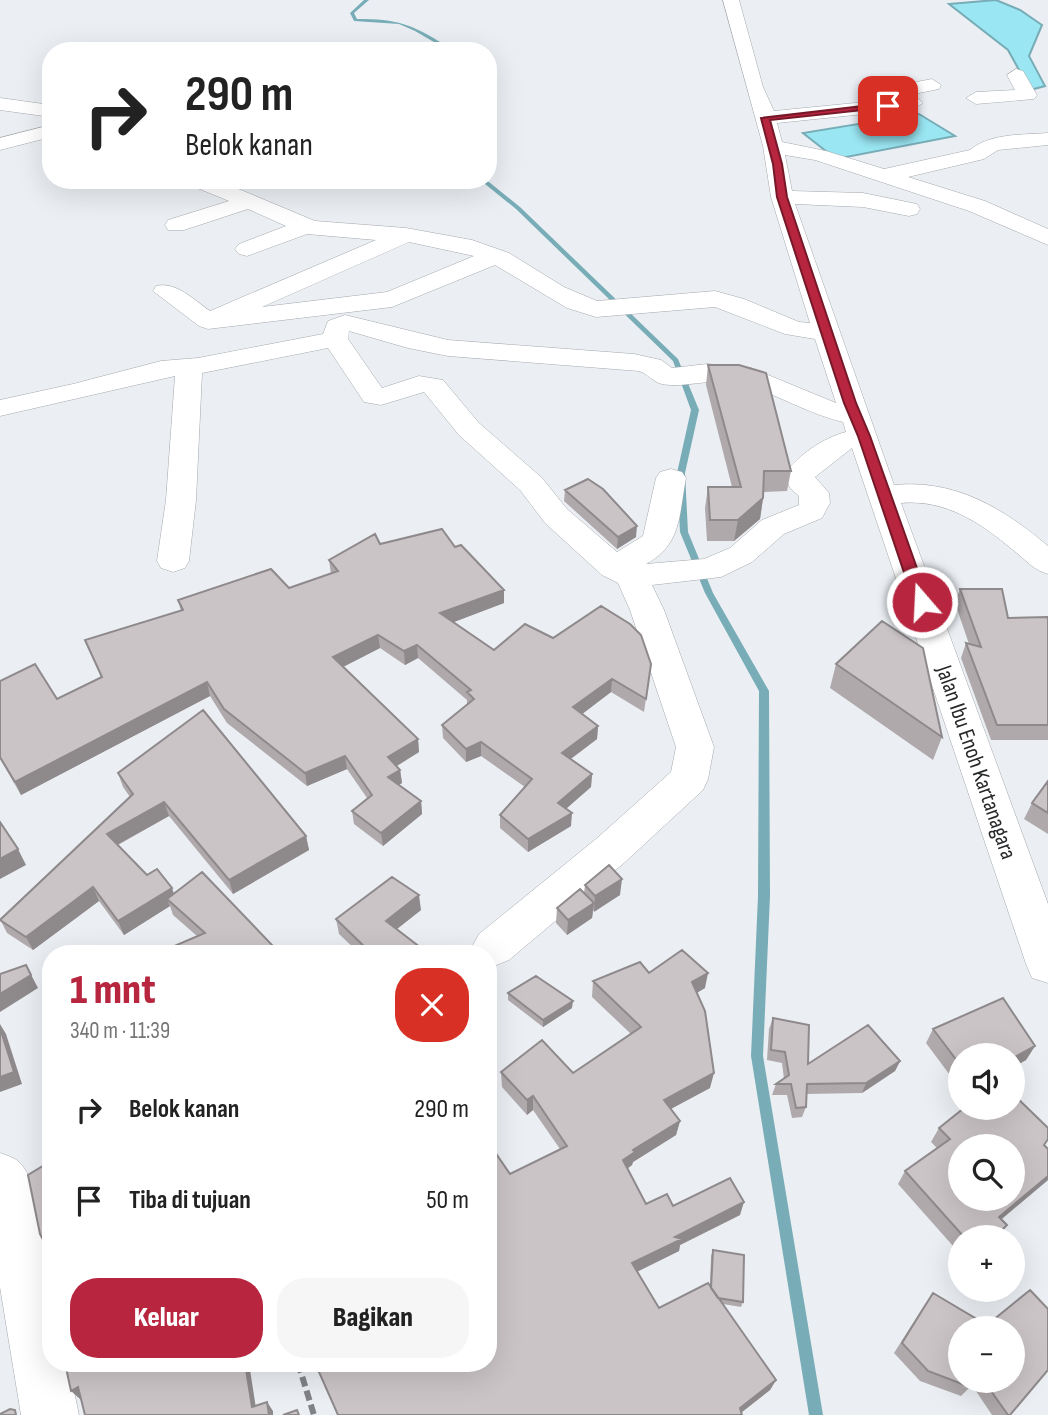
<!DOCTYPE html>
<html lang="id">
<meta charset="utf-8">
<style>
:root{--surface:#fff;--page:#f6f6f6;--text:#222;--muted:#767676;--accent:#b7253f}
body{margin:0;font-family:"Sofia Sans Condensed",sans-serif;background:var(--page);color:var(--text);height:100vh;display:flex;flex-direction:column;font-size:26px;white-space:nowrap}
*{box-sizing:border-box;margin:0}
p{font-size:23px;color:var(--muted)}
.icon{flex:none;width:38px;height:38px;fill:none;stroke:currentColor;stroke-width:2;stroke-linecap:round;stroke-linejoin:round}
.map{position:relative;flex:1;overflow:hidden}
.drawer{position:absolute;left:42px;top:945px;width:455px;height:427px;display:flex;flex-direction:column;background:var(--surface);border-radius:28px;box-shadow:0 7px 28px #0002}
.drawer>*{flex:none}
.top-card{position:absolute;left:42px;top:42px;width:455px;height:147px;border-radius:28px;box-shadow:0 7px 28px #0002;background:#fff;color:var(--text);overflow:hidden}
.controls{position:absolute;left:948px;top:1043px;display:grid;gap:14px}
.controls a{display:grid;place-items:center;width:77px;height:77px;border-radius:50%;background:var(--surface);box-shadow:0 7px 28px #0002;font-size:35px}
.pin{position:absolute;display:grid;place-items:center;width:60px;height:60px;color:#fff;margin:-30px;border-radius:14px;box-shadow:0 4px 10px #0006}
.me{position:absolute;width:77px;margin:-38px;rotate:341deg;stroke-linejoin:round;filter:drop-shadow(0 0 5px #0008)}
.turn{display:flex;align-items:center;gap:24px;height:147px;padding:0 28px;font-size:32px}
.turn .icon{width:91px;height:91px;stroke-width:2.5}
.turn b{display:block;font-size:49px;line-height:60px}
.round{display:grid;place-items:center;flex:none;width:74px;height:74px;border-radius:28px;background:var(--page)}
.summary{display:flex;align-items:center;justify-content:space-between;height:119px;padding:0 28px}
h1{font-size:42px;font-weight:800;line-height:52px;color:var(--accent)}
.cta{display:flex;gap:14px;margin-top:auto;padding:14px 28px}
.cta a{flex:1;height:80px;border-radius:28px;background:var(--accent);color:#fff;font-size:28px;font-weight:800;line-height:80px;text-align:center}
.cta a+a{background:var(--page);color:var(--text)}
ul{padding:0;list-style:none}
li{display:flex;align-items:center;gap:21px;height:91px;padding:0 28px}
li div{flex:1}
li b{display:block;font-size:26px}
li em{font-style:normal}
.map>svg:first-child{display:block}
</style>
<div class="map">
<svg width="1048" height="1415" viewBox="0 0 1048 1415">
<rect width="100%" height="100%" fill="#ebeff4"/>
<path fill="#9ae6f3" stroke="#78adb7" stroke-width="2" d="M 996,0 L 1020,10 L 1042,25 L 1029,56 L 1045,86 L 1030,90 L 1008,50 L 949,4 Z
M 919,114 L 955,136 L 836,159 L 803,133 Z"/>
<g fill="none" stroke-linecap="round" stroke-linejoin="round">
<path fill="#78adb7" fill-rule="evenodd" d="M 364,0 L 369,0 L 354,13 L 357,19 C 398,19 411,24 445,45 L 434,50 L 406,51 L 433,48 L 439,45 L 415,31 L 399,24 L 354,21 L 350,13 Z
M 476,180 L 489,182 L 520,207 L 678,359 L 699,410 L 685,473 L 688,532 L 713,593 L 769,691 L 770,896 L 763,1056 L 823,1415 L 809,1415 L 751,1056 L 758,896 L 759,691 L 705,593 L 680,532 L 677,473 L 691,410 L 673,361 L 516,209 L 485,184 Z"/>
<g stroke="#a4a8ac" stroke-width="1">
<path id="minor" d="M 723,0 L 739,0 L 763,87 L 774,111 L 896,99 L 888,91 L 891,87 L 932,79 L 941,85 L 939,89 L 914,94 L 923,103 L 913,109 L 777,123 L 782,142 L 826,151 L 884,169 L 970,150 C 990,133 1023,135 1048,133 L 1048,145 L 998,150 L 984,159 L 908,177 L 985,201 L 1048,229 L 1048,245 L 969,211 L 815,160 L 785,155 L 792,191 L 863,193 L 917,204 L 920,209 L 917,214 L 909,216 L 863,207 L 795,204 L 894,485 C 955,479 1003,508 1048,546 L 1048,574 C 1033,570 1025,559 1013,550 C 980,522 945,499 901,503 L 1048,904 L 1048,983 L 1032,978 L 1026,964 L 852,448 L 815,477 L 829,493 L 830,503 L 822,518 L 784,534 L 752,562 L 721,577 L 652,585 L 664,610 L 714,747 L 708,779 L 703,790 L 624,863 L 509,960 L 494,966 L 488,964 L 488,954 L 475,954 L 472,947 L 479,934 L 596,839 L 671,772 L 676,747 L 630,610 L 618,583 L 602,575 L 545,523 L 520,490 L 459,435 L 424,392 L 381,405 L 364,402 L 328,348 L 202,373 L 196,500 L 189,561 L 185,568 L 173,572 L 161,568 L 157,561 L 166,500 L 175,376 L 0,416 L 0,400 L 73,384 L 161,361 L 198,358 L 323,334 L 328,321 L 345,315 L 448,340 L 634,354 L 661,360 L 672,368 L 707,364 L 751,368 L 836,403 L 815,339 L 785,334 L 715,307 L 596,317 L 567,308 L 495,265 L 392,307 L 208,329 L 199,326 L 153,291 L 156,286 C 176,281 194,300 210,311 L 376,240 L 307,234 L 247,256 L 239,254 L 235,249 L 239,244 L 286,226 L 248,209 L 184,230 L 168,230 L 165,225 L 168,220 L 229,201 L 190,185 L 187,180 L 217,180 L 315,221 L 406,228 L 472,240 L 509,253 L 564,287 L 597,301 L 715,291 L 744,299 L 799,322 L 810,323 L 771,197 L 763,146 ZM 409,242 L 474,256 L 387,292 L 262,307 ZM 349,331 L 408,348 L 448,356 L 639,371 C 648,374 653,382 662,384 C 686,389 718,375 747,385 C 780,396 809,414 843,422 L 846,432 C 823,438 798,455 784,475 L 790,488 L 799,496 L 799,505 L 762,520 L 730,548 L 704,559 L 646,564 C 682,545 679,514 686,478 L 682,472 L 671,469 L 660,472 L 656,478 L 643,536 L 617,552 L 567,509 L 542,478 L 479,423 L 443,380 L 419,376 L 382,388 L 348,339 Z
M 1016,69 L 1023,71 L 1037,95 L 1034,99 L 976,104 L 966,98 L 976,92 L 1015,90 L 1007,75 Z
M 0,98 L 51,105 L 51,117 L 0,110 Z
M 51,125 L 51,137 L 0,150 L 0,138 Z
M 0,1153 C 6,1155 15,1158 19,1162 C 52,1194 51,1318 51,1363 L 68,1363 L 79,1415 L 21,1415 L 0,1287 Z"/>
</g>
<path stroke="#808285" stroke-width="6" stroke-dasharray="10 4.5" stroke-linecap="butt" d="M 298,1363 L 314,1415"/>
<use href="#minor" fill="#fff" fill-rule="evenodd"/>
</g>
<path fill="#afa9ab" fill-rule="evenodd" d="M 708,365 L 791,471 L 787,491 L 764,492 L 760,519 L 734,541 L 707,541 L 705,508 L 708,487 L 732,487 L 706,385 Z
M 565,490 L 636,537 L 617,549 L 564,501 Z
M 380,544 L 455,547 L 504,603 L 453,622 L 494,650 L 553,638 L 651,664 L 644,712 L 611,692 L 582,714 L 598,726 L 597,739 L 571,759 L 592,774 L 591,787 L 566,808 L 571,826 L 528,852 L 500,828 L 500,815 L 525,787 L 481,756 L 466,762 L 443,738 L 442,725 L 467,705 L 467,700 L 418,658 L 405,665 L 380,648 L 343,667 L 418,739 L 419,752 L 397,766 L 400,770 L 402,783 L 399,785 L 421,801 L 422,814 L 383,846 L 354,824 L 352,811 L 367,798 L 347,769 L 307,786 L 227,723 L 210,696 L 21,795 L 0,759 L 0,681 L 57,699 L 101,677 L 85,640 L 181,611 L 178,600 L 289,588 L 331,574 L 329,560 Z
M 960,589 L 1008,618 L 1048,617 L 1048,740 L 991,740 L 961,658 L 966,643 L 969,644 L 955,603 Z
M 836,664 L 942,737 L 933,760 L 830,688 Z
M 118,773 L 306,836 L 309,850 L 233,894 L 169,816 L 118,845 L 147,875 L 174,894 L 275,954 L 175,954 L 172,947 L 197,936 L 173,915 L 170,906 L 124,935 L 99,901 L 33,950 L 7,933 L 0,919 L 130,797 L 123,787 Z
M 1048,781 L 1048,834 L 1024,819 L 1032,803 Z
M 585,885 L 620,895 L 593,911 L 592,918 L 567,935 L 556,923 L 557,908 L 584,893 Z
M 421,910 L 397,929 L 429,954 L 360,954 L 339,934 L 336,919 Z
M 649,973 L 705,988 L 697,993 L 710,1088 L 671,1109 L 680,1121 L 676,1135 L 633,1162 L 632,1165 L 627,1169 L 646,1204 L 673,1206 L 740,1215 L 680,1245 L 679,1251 L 637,1272 L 659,1308 L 710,1286 L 711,1256 L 713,1250 L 743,1302 L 741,1307 L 723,1304 L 776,1380 L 770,1390 L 741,1413 L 488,1363 L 510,1174 L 560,1149 L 533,1110 L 527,1115 L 502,1087 L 501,1072 L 573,1073 L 631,1034 L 592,997 L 593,981 Z
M 508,993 L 572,1008 L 543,1027 L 508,1000 Z
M 1003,998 L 1035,1046 L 1026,1060 L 1013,1067 L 1013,1055 L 961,1055 L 961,1090 L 926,1043 L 933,1029 Z
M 773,1018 L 808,1064 L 900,1061 L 895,1071 L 862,1093 L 806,1094 L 806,1107 L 802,1117 L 792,1118 L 787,1095 L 772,1095 L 776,1084 L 784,1079 L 782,1063 L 767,1060 L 769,1029 Z
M 939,1128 L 1044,1145 L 1048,1149 L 1048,1180 L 1001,1219 L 997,1237 L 961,1237 L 961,1255 L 898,1184 L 905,1171 L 937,1148 L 931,1142 Z
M 1030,1290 L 1048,1309 L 1048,1370 L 1010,1415 L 992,1415 L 972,1385 L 961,1396 L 920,1381 L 894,1353 L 925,1304 L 933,1293 L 987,1325 ZM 961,1328 L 1013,1328 L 1013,1381 L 961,1381 Z"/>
<path fill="#8e898b" d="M 763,498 L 760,519 L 734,541 L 738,520 Z
M 637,526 L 636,537 L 617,549 L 618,537 Z
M 504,590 L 504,603 L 441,627 L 440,613 Z
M 378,635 L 380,648 L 335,671 L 333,657 Z
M 417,645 L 418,658 L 405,665 L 404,651 Z
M 612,679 L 611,692 L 573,721 L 573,707 Z
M 207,682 L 210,696 L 21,795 L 15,782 Z
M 598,726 L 597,739 L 561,766 L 562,753 Z
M 418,739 L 419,752 L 390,770 L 388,757 Z
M 481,742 L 481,756 L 466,762 L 466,749 Z
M 345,756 L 347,769 L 307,786 L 305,773 Z
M 400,770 L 402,783 L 390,790 L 388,777 Z
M 592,774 L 591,787 L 558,816 L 558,803 Z
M 421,801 L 422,814 L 383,846 L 381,833 Z
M 164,802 L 169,816 L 113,847 L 107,834 Z
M 572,813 L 571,826 L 528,852 L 528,839 Z
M 306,836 L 309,850 L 233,894 L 229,880 Z
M 18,849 L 26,865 L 0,879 L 0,859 Z
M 622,879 L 620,895 L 594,912 L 595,896 Z
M 93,887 L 99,901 L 33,950 L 26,937 Z
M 172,888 L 177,902 L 167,899 L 170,906 L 124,935 L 118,921 Z
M 419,895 L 421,910 L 388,936 L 386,921 Z
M 594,903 L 592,918 L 567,935 L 568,920 Z
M 273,946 L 275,954 L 262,954 Z
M 26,965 L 38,988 L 0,1012 L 0,994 Z
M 708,973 L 705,988 L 689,997 L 692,982 Z
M 573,1001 L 572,1008 L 543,1027 L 543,1020 Z
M 0,1024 L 6,1034 L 22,1084 L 0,1092 Z
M 1035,1046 L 1026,1060 L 1013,1067 L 1013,1058 Z
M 900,1061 L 895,1071 L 862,1093 L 866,1083 Z
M 714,1073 L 710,1088 L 661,1114 L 664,1100 Z
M 533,1096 L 533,1110 L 527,1115 L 527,1100 Z
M 680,1121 L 676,1135 L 633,1162 L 632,1165 L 621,1173 L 623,1160 L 633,1150 Z
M 1048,1176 L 1048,1180 L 990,1229 L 999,1217 Z
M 744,1202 L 740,1215 L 680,1245 L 679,1251 L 630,1275 L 632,1263 L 675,1237 Z
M 245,1363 L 249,1363 L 257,1415 L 252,1407 Z
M 776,1380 L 770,1390 L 738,1415 L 740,1408 Z
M 78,1387 L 87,1396 L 80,1399 L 71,1391 Z
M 267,1402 L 273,1411 L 273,1415 L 269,1415 Z"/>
<path fill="#cbc4c7" stroke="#8e898b" stroke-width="2" fill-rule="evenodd" d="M 708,365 L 739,365 L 766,373 L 791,471 L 764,471 L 763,498 L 738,520 L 710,520 L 708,487 L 741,487 Z
M 588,479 L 603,489 L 637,526 L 618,537 L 565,490 Z
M 442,529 L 455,547 L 461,545 L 504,590 L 440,613 L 494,650 L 525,624 L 553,638 L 601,606 L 630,624 L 641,635 L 651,664 L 646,699 L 612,679 L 573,707 L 598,726 L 562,753 L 592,774 L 558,803 L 572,813 L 528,839 L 500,815 L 532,779 L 481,742 L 466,749 L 442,725 L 474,699 L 467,692 L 471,690 L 417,645 L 404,651 L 378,635 L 333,657 L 418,739 L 388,757 L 400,770 L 388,777 L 421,801 L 381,833 L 352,811 L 372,795 L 345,756 L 305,773 L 224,709 L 207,682 L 15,782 L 0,757 L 0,681 L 35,664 L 57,699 L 102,677 L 85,640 L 183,610 L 178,600 L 271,569 L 289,588 L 338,571 L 329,560 L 375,534 L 380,544 Z
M 960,589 L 1002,589 L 1008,618 L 1048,617 L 1048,725 L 997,725 L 966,643 L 981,647 Z
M 882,621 L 923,648 L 942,737 L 836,664 Z
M 203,710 L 306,836 L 229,880 L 164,802 L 107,834 L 147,875 L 157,869 L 172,888 L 118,921 L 93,887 L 26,937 L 0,920 L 133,794 L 118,773 Z
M 1048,781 L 1048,813 L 1032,803 Z
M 0,822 L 18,849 L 0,859 Z
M 609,865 L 622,879 L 595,896 L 585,885 Z
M 202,872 L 273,946 L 262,954 L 176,954 L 172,947 L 205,933 L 167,899 Z
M 392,877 L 419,895 L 386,921 L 429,954 L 399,954 L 400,953 L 398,954 L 372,954 L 336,919 Z
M 580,889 L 594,903 L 568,920 L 557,908 Z
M 682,950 L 708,973 L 692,982 L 705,1011 L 714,1073 L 664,1100 L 680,1121 L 633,1150 L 635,1152 L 623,1160 L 646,1204 L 667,1194 L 673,1206 L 730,1178 L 744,1202 L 675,1237 L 682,1239 L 632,1263 L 659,1308 L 708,1283 L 776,1380 L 740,1408 L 742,1415 L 338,1415 L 315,1363 L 488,1363 L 488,1142 L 510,1174 L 567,1146 L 533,1096 L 527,1100 L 501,1072 L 542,1040 L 573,1073 L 641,1027 L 593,981 L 640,962 L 649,973 Z
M 26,965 L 31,975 L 0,994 L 0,974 Z
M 536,976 L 573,1001 L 543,1020 L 508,993 Z
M 1003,998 L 1035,1046 L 1013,1058 L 1013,1055 L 961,1055 L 961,1066 L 933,1029 Z
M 773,1018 L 809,1025 L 808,1064 L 868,1025 L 900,1061 L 866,1083 L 807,1084 L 806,1107 L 796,1108 L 791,1084 L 776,1084 L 789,1075 L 785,1052 L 771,1050 Z
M 0,1028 L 14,1072 L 0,1077 Z
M 1013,1094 L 1048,1128 L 1048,1139 L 1044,1145 L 1048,1149 L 1048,1176 L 999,1217 L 1007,1225 L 995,1237 L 964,1237 L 905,1171 L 950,1139 L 939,1128 L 964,1108 L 1013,1108 ZM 961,1146 L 1013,1146 L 1013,1199 L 961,1199 Z
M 51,1161 L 51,1255 L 40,1234 L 28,1175 Z
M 713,1250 L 744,1255 L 743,1302 L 718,1298 L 711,1288 Z
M 1030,1290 L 1048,1309 L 1048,1370 L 1010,1415 L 1008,1415 L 984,1381 L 1013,1381 L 1013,1328 L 961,1328 L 961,1381 L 975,1381 L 970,1387 L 928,1371 L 902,1343 L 933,1293 L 987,1325 Z
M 65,1363 L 245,1363 L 252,1407 L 267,1402 L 269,1415 L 85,1415 L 78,1387 L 71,1391 Z
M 10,1409 L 15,1410 L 16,1415 L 0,1415 L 0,1414 Z
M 297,1410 L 299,1415 L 283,1415 Z"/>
<path fill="#b7253f" stroke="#771829" stroke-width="2" d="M 888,103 L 891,107 L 770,120 L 782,164 L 787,197 L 856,403 L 870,436 L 929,602 L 922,607 L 914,602 L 858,436 L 844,403 L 777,197 L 773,164 L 761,118 Z"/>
<g text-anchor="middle" stroke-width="5" stroke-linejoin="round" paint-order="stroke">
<g font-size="23" fill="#27282a" stroke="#fff">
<text transform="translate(977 762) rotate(71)" y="8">Jalan Ibu Enoh Kartanagara</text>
</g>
</g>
</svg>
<div class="controls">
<a><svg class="icon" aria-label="sound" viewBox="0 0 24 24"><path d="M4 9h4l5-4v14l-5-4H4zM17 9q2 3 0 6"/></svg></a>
<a><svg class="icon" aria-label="search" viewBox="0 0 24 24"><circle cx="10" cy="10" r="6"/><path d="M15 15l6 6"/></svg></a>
<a>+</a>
<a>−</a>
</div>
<div class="pin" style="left:888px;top:106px;background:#d93025"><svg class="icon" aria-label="arrive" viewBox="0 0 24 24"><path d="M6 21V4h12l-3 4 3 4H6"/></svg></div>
<svg class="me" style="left:922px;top:602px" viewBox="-20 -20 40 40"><circle r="17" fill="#b7253f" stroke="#fff" stroke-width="3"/><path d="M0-11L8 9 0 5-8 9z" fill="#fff"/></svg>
<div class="top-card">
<div class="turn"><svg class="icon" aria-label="right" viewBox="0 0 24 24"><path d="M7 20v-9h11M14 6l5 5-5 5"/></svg><div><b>290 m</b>Belok kanan</div></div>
</div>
<section class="drawer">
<div class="summary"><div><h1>1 mnt</h1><p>340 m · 11:39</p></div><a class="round" style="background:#d93025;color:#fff"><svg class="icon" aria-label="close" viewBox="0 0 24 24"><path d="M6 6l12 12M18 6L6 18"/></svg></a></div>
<ul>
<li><svg class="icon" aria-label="right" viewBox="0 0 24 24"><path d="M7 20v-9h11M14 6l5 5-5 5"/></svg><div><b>Belok kanan</b></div><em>290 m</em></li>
<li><svg class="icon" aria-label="arrive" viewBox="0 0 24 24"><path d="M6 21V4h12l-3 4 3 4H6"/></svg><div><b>Tiba di tujuan</b></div><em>50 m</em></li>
</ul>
<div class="cta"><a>Keluar</a><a>Bagikan</a></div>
</section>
</div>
